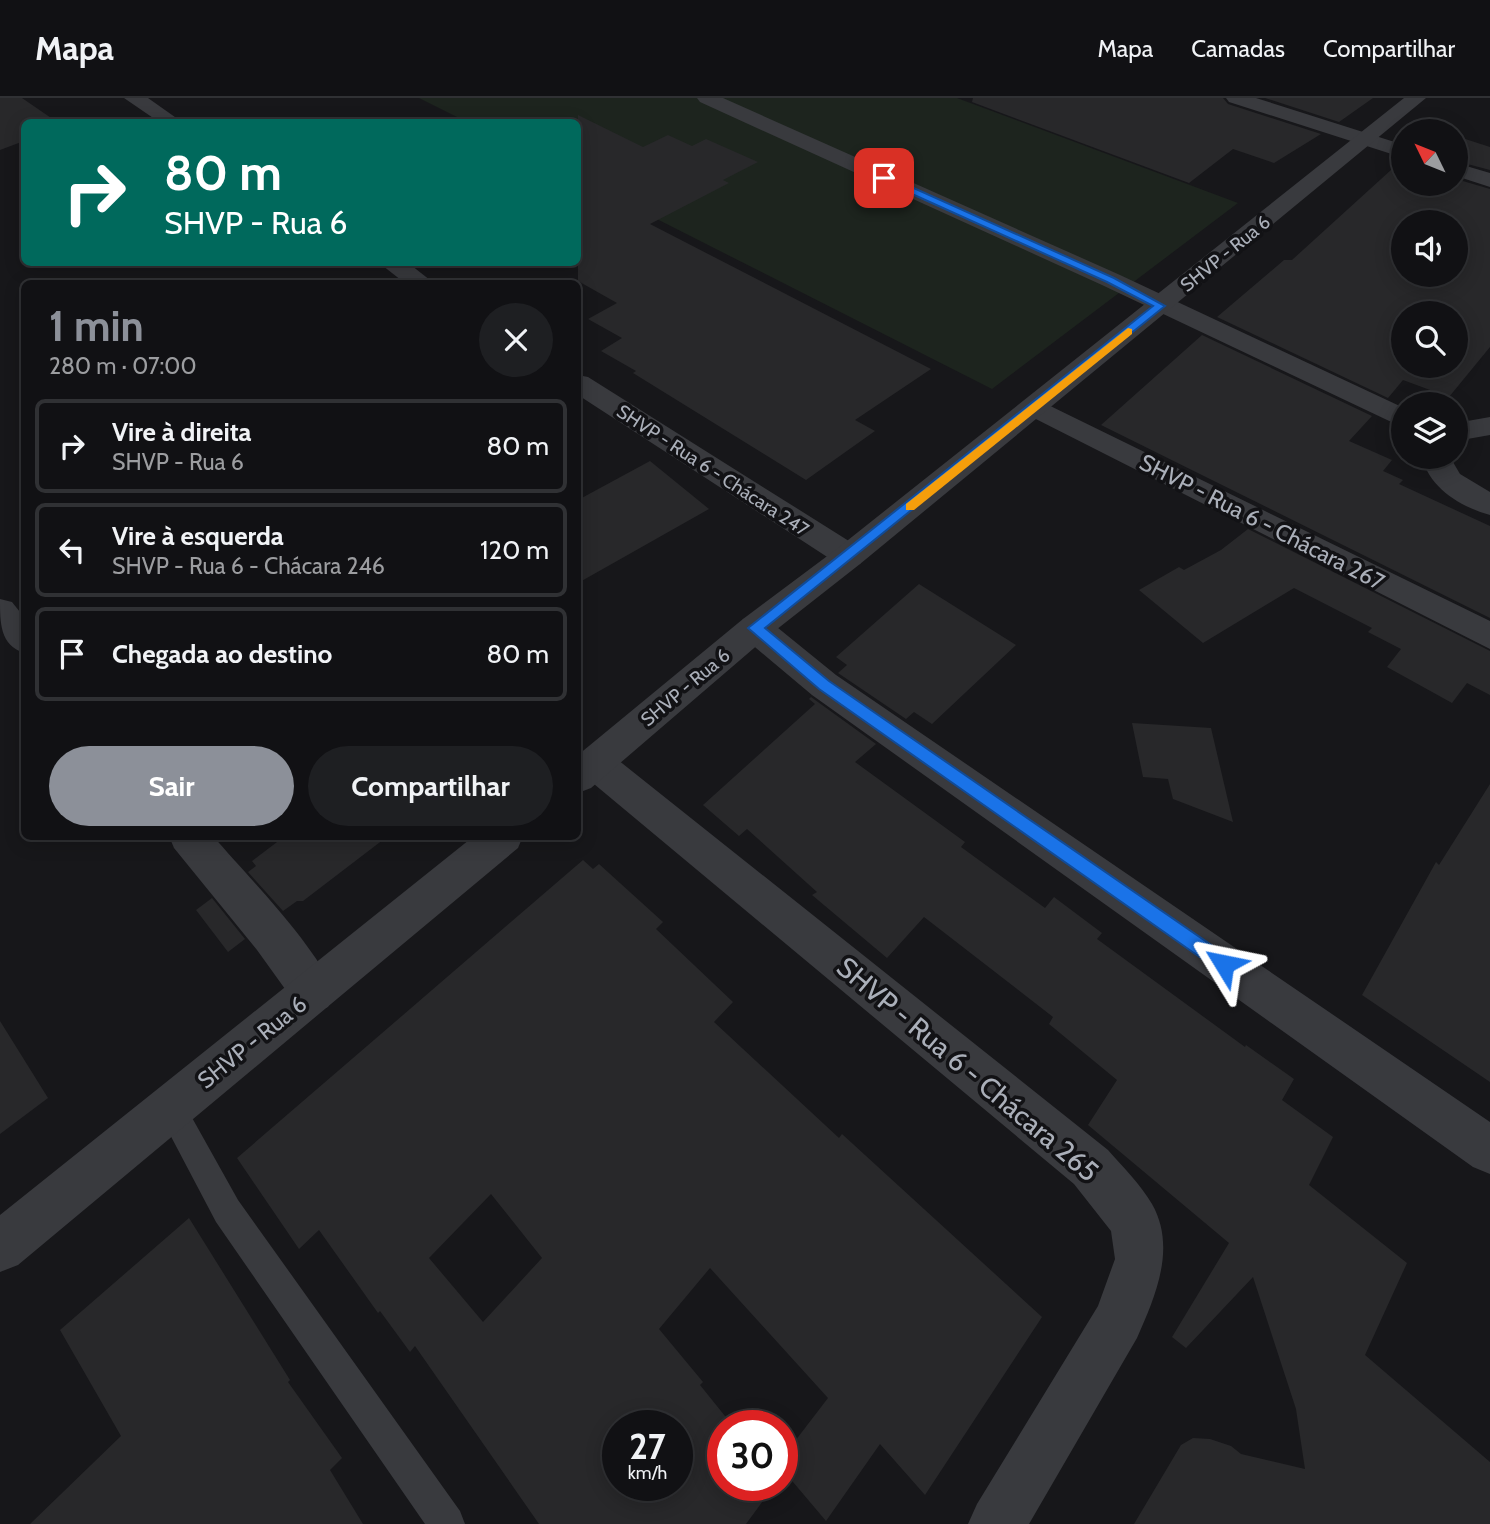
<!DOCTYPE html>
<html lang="pt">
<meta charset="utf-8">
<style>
:root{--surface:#111114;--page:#1e1f22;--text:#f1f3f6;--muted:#9c9da0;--line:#303134;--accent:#8c9099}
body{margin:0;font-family:Cabin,sans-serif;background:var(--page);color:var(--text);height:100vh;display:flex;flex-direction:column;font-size:26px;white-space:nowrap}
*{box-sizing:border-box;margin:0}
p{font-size:23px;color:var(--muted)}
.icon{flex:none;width:38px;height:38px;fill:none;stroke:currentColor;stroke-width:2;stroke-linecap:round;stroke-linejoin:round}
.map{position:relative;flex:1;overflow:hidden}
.sheet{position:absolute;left:21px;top:182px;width:560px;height:560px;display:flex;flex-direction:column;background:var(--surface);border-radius:10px;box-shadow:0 4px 18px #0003,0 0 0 2px var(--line)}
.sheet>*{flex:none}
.banner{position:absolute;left:21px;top:21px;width:560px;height:147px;border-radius:10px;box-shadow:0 4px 18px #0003,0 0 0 2px var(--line);background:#00695c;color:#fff;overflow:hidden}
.needle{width:46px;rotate:313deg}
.buttons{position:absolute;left:1391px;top:21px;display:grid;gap:14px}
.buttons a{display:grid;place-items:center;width:77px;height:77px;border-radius:50%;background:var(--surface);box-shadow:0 4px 18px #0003,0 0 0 2px var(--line);font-size:35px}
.speed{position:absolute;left:602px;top:1312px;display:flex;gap:14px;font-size:35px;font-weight:700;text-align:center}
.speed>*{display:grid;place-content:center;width:91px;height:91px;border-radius:50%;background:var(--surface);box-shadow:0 4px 18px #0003,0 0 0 2px var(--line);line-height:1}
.speed small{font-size:18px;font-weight:400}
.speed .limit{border:10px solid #d22;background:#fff;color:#111}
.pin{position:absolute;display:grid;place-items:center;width:60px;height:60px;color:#fff;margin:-30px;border-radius:14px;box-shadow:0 4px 10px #0006}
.me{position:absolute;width:77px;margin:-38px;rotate:305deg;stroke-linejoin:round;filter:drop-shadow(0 0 5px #0008)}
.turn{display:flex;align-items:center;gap:24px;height:147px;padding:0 28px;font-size:32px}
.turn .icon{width:91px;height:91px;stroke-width:2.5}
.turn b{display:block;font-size:49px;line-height:60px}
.round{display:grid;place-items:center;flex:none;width:74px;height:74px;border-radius:37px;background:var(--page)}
.headline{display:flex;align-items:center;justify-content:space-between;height:119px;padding:0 28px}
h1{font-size:42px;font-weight:700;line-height:52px;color:var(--accent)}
.button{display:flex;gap:14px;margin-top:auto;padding:14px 28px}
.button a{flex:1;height:80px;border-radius:42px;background:var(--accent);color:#fff;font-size:28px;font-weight:700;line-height:80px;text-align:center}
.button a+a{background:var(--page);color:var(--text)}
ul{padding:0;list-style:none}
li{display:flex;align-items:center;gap:21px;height:94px;margin:0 14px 10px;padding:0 14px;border:4px solid var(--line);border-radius:10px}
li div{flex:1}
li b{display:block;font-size:26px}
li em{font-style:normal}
header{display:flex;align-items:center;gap:42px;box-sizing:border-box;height:98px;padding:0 35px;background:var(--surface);border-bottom:2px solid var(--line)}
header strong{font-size:33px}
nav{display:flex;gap:38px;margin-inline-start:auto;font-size:24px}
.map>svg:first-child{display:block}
</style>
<header>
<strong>Mapa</strong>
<nav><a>Mapa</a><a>Camadas</a><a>Compartilhar</a></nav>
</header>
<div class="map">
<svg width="1490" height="1426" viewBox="0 0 1490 1426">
<rect width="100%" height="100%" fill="#17171a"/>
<path fill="#1d241e" d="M 419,0 L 957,0 L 1238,105 L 992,291 L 578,81 L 578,24 L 467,24 Z"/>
<path fill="#28282a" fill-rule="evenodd" d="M 0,0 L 22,0 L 57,24 L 24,24 L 24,43 L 0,52 Z
M 973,0 L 1223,0 L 1228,6 L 1321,36 L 1274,65 L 1233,51 L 1189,85 L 972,4 Z
M 1265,0 L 1373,0 L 1339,24 Z
M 578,17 L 643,49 L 668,37 L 692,48 L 706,41 L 758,64 L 723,82 L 729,85 L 650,126 L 931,271 L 855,322 L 875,333 L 806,382 L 633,275 L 636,273 L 601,253 L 622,240 L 588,221 L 617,205 L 578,183 Z
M 1456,38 L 1490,49 L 1490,72 L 1456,63 Z
M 1402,62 L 1404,62 L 1404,86 L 1456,86 L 1456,81 L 1490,91 L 1490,249 L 1449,299 L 1403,282 L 1388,300 L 1217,219 L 1284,162 L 1292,162 ZM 1404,124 L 1456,124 L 1456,177 L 1404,177 ZM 1404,215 L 1456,215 L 1456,268 L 1404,268 Z
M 1202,237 L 1372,318 L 1349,343 L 1392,362 L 1383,373 L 1403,382 L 1399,386 L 1490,428 L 1490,520 L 1101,327 Z
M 650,363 L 709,411 L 578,485 L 578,402 Z
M 1248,431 L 1490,553 L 1490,597 L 1467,585 L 1452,605 L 1387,569 L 1401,551 L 1368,534 L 1372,530 L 1294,490 L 1203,545 L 1139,492 L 1179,469 L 1184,472 L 1221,452 Z
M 919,486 L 1016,547 L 932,626 L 914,614 L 906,621 L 838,575 L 847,567 L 836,559 Z
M 811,599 L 876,646 L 855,664 L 965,744 L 961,749 L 1045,810 L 1054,799 L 1102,835 L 1097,841 L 1245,949 L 1246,947 L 1294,981 L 1282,1002 L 1333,1039 L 1309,1087 L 1407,1165 L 1365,1257 L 1490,1364 L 1490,1426 L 1134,1426 L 1181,1347 L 1193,1340 L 1210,1341 L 1231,1348 L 1241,1356 L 1305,1371 L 1296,1311 L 1253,1179 L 1186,1250 L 1172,1239 L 1229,1145 L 1088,1027 L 1117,982 L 1049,926 L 1053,919 L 924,819 L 887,860 L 812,797 L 817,794 L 747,731 L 739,738 L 703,707 L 815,606 L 809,601 Z
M 1132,625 L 1211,630 L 1233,724 L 1173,701 L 1168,681 L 1143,679 Z
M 1490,686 L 1490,984 L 1362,897 L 1436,764 L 1439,767 Z
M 285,738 L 388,738 L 303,803 L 297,803 L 283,813 L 248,774 L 256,768 L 252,763 Z
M 583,762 L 593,771 L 599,766 L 663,824 L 656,831 L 733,904 L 714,924 L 839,1040 L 842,1036 L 1042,1219 L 925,1397 L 880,1346 L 826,1423 L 782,1371 L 782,1360 L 828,1300 L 710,1170 L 659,1231 L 703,1284 L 700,1287 L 733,1328 L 723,1328 L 723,1388 L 774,1388 L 746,1426 L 539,1426 L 415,1248 L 410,1254 L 380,1213 L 378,1215 L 319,1132 L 299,1151 L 237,1060 ZM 491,1096 L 542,1160 L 483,1224 L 429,1160 ZM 618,1328 L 677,1328 L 677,1388 L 618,1388 Z
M 212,800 L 245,841 L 228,854 L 196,812 Z
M 0,923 L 48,1000 L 0,1036 Z
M 189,1120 L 290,1282 L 288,1284 L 342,1360 L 330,1372 L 363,1426 L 30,1426 L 121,1338 L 60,1232 Z"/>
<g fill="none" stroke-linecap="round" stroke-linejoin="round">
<path fill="#393a3e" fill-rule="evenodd" d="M 171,995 L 181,1000 L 238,1102 L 460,1413 L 465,1426 L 425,1426 L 216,1124 L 156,1010 L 161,1000 Z"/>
<path fill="#393a3e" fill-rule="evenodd" d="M 124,0 L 148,0 L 182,24 L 159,24 Z
M 697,0 L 723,0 L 1120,177 L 1404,310 L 1404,330 L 1102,187 L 700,4 Z
M 1226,0 L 1256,0 L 1404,47 L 1404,60 L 1229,4 Z
M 1456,65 L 1490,75 L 1490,89 L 1456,78 Z
M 378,164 L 407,164 L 435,186 L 406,186 Z
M 578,277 L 588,279 L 860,450 L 865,458 L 860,466 L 849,469 L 838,466 L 578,297 Z
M 1034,300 L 1490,523 L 1490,551 L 1024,315 L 1020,309 L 1024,303 Z
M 1490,319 L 1490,337 L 1456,343 L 1456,325 Z
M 1422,359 L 1450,359 L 1460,376 L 1490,394 L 1490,417 C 1461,409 1429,390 1422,359 Z
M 0,501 L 12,504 L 24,519 L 24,555 C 0,547 0,525 0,501 Z
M 755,517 L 767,521 L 836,577 L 1490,1024 L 1490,1076 L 1473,1069 L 812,597 L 743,539 L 738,530 L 743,521 Z
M 595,649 L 608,654 L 1108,1052 C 1123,1069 1141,1087 1152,1106 C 1177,1150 1155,1199 1137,1240 L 1029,1426 L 968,1426 L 977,1406 L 1098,1208 L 1115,1161 L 1111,1133 L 1074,1086 L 582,676 L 578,667 L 582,654 Z
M 169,738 L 213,738 C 250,781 313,844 335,894 L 328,909 L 313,915 L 298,909 L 257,852 L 174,750 Z"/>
<path fill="#393a3e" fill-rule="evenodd" d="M 1404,0 L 1426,0 L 860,466 L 767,539 L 591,690 L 578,695 L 578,657 L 743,521 L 838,450 Z
M 474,738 L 523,738 L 518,750 L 18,1167 L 0,1174 L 0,1117 Z"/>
</g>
<path fill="#1a73e8" stroke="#114b97" stroke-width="2" d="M 881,78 L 887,78 L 1114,180 L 1165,208 L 765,530 L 829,583 L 1230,860 L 1233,866 L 1230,872 L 1224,875 L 1218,872 L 819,591 L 748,530 L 1153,208 L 1107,184 L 881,82 Z"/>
<path fill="#f59e0b" d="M 1128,230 L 1132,231 L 1132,236 L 914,412 L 906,412 L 906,406 Z"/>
<g text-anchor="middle" stroke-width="7" stroke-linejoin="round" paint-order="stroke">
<g font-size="19" fill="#aaafb9" stroke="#121215">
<text transform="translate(1225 155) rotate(-39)" y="7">SHVP - Rua 6</text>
<text transform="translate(713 372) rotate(33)" y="7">SHVP - Rua 6 - Chácara 247</text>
<text transform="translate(685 589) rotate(-40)" y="7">SHVP - Rua 6</text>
</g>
<g font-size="23" fill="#aaafb9" stroke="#121215">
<text transform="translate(1262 424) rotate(27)" y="8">SHVP - Rua 6 - Chácara 267</text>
<text transform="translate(252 944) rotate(-39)" y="8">SHVP - Rua 6</text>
</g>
<g font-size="28" fill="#aaafb9" stroke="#121215">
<text transform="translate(968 971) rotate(40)" y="10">SHVP - Rua 6 - Chácara 265</text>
</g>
</g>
</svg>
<div class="buttons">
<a><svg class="needle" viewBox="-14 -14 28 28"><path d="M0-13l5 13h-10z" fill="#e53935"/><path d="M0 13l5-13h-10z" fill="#9c9da0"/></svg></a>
<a><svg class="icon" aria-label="sound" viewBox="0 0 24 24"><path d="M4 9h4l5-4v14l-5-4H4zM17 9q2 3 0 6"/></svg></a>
<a><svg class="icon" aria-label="search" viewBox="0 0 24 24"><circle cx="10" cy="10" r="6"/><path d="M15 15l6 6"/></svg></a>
<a><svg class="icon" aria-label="layers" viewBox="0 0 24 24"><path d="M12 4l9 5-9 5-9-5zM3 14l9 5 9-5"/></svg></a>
</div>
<div class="speed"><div>27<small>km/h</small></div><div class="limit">30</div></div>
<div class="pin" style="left:884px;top:80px;background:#d93025"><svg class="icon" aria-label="arrive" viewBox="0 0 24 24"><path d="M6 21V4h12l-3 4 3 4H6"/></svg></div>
<svg class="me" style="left:1224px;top:866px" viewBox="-20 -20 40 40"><path d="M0-17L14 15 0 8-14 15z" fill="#1a73e8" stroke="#fff" stroke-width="4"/></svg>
<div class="banner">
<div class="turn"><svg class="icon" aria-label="right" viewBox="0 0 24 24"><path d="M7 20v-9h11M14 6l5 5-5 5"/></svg><div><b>80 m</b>SHVP - Rua 6</div></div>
</div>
<section class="sheet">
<div class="headline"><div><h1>1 min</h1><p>280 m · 07:00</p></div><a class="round"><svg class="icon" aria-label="close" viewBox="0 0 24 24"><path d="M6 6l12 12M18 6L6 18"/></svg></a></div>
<ul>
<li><svg class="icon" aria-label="right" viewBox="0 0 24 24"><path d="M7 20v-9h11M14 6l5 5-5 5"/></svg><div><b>Vire à direita</b><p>SHVP - Rua 6</p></div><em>80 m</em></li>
<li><svg class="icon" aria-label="left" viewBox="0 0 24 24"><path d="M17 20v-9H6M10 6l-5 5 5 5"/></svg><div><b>Vire à esquerda</b><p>SHVP - Rua 6 - Chácara 246</p></div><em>120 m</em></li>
<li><svg class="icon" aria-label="arrive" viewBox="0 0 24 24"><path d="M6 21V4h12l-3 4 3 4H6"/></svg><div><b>Chegada ao destino</b></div><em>80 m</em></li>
</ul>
<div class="button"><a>Sair</a><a>Compartilhar</a></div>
</section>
</div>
